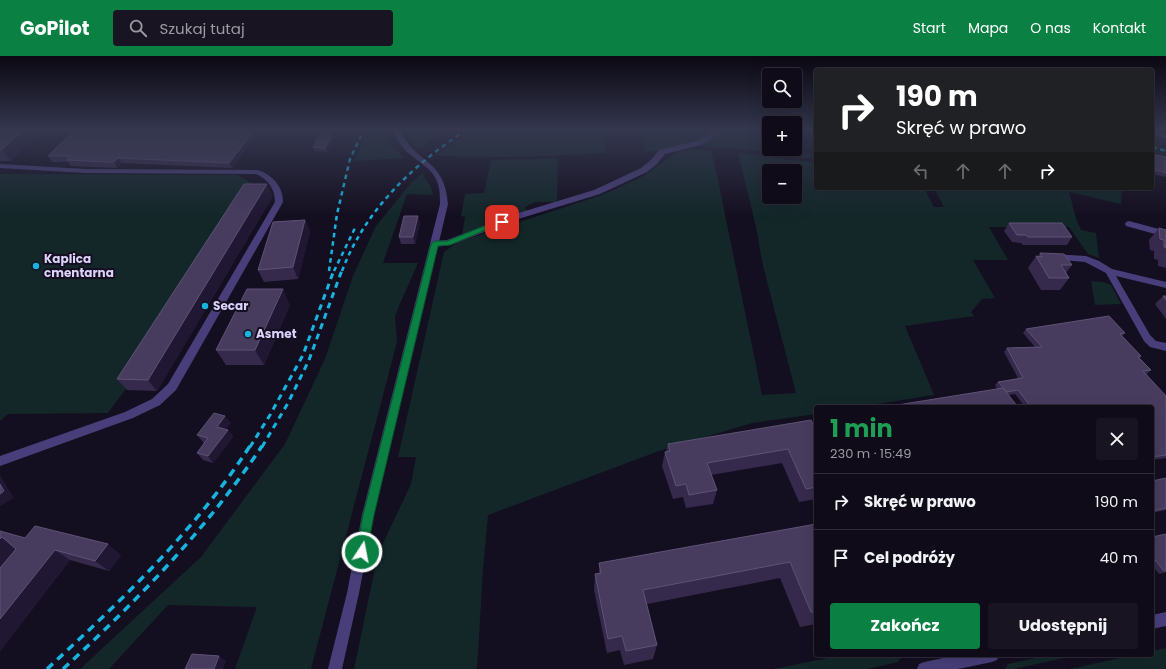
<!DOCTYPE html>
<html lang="pl">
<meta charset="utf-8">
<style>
:root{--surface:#0f0b18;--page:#181421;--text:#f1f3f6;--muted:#9b9ba2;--line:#2f2b37;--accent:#0b8043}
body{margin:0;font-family:Poppins,sans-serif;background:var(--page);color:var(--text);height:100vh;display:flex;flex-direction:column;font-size:15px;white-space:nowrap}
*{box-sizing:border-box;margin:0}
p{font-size:13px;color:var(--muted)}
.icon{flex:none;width:22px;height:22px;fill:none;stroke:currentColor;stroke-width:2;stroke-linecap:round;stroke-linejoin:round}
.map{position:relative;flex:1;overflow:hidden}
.sheet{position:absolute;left:814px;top:349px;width:340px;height:252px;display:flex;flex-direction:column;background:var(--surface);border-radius:4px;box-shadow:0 4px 16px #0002,0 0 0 1px var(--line)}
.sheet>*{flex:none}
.top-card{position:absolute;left:814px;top:12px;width:340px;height:122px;border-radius:4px;box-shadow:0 4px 16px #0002,0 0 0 1px var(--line);background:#202124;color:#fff;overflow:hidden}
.controls{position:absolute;left:762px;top:12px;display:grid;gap:8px}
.controls a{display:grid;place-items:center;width:40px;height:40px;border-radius:4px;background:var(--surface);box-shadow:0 4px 16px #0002,0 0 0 1px var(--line);font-size:20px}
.pin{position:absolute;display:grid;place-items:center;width:34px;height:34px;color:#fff;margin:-17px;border-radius:8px;box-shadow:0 2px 6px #0006}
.me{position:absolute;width:44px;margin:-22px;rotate:11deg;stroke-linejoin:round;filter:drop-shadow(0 0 3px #0008)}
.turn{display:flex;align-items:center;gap:14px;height:84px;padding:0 16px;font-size:18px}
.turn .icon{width:52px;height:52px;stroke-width:2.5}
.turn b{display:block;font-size:28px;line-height:34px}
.lanes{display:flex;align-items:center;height:38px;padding:0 16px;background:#0003;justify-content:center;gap:20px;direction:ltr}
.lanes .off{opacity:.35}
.round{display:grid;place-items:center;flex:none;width:42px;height:42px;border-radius:4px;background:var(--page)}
.headline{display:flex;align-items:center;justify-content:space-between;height:68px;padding:0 16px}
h1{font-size:24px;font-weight:700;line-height:30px;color:#1e9e55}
.primary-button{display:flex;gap:8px;margin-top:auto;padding:8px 16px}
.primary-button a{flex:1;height:46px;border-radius:4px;background:var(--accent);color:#fff;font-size:16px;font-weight:700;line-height:46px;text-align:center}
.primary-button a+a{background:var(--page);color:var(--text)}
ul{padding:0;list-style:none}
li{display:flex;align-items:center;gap:12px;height:56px;padding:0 16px;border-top:1px solid var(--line)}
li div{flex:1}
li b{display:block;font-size:15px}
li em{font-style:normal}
header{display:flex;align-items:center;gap:24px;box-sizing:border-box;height:56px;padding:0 20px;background:var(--accent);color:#fff}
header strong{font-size:19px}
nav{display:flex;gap:22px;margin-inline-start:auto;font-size:14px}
.search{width:280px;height:36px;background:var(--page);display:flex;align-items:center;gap:10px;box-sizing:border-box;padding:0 14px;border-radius:4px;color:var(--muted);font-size:15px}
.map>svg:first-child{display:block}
</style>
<header>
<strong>GoPilot</strong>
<div class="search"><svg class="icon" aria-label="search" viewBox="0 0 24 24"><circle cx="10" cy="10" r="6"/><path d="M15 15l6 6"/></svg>Szukaj tutaj</div>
<nav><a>Start</a><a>Mapa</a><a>O nas</a><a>Kontakt</a></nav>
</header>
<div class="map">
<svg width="1166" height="613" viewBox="0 0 1166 613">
<rect width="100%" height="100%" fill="#140f20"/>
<path fill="#132729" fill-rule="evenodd" d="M 368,74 L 385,74 L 391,89 L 404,102 L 354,105 Z
M 405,74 L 435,74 L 441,78 L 418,93 L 409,83 Z
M 472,74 L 605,74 L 605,97 L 526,101 L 463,101 L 435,99 Z
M 643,74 L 714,74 C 690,87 672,93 645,96 Z
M 728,74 L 769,74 L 769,93 L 795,93 L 795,86 L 799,97 L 816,98 L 816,102 L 802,102 L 765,95 L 699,90 L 700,87 Z
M 692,93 L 712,95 L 762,339 L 796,337 L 763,210 L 756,171 L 738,97 L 765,100 L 788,104 L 816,106 L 816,132 L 924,132 L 934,151 L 944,151 L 934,132 L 1122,132 L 1121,148 L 1069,136 L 1076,162 L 1081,174 L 1096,177 L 1099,202 L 1088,198 L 1069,171 L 989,171 L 1008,204 L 973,204 L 995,242 L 982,243 L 971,256 L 974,260 L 905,270 L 934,339 L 858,351 L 816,351 L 816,358 L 752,367 L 659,395 L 488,459 L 483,513 L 477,613 L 354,613 L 378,498 L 411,428 L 416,401 L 398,401 L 444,196 L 458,186 L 602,139 L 642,121 L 677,96 ZM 769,115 L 795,115 L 795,141 L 769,141 Z
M 558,102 L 557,146 L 535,146 L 525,151 L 527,155 L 462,179 L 465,161 L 461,160 L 465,138 L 484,137 L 491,104 Z
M 422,117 L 431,131 L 433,139 L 407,138 L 383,207 L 418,207 L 399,250 L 395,261 L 397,286 L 311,613 L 235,613 L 257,551 L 168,549 L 109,613 L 80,613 L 201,501 L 285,388 L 325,303 L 353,220 L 376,170 L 411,127 Z
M 0,118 L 237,119 L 256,129 L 125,334 L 108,357 L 8,358 L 0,365 Z
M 1091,225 L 1104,226 L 1111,229 L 1121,248 L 1095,249 Z
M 1166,592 L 1166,613 L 1070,613 L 1133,599 L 1152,599 L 1152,595 Z
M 843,599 L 903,599 L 898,606 L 867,613 L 774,613 Z
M 1049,599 L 1078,599 L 1014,613 L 1005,613 L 1008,608 Z"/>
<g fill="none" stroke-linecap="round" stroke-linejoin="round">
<path fill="#483f7a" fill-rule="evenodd" d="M 717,74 L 726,74 L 701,89 L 665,98 L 657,108 L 647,116 L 600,138 L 518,163 L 451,189 L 435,191 L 431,188 L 435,185 L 447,184 L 512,159 L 594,134 L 641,112 L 651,104 L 659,94 L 695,85 Z
M 1152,74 L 1166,78 L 1166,82 L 1152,78 Z
M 0,108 L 86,113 L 257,114 C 272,118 283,130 283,146 L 176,334 L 160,349 L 133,362 L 0,410 L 0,400 L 125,356 L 152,343 L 168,328 L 275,146 C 275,133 268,123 256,118 L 86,117 L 0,112 Z
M 1129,165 L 1166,175 L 1166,181 L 1126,170 L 1125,168 L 1126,166 Z
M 1053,198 L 1086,200 L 1099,205 L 1112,213 L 1166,226 L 1166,232 L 1116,220 L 1150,279 L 1156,285 L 1166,287 L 1166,295 L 1150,291 L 1144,285 L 1106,217 L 1085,206 L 1050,203 L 1049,201 Z"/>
<path fill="#483f7a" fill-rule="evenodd" d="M 393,74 L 400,74 C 416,109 445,102 448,148 L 374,459 L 359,537 L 342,613 L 328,613 L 347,537 L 362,459 L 440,148 C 440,139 440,131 436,123 C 430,111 416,104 406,95 C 400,89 396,82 393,74 Z
M 1166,556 L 1166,570 L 1152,573 L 1152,559 Z
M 958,599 L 999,599 L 997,604 L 992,606 L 958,613 L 917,613 L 919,608 L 924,606 Z"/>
<path stroke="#18b4e1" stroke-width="2.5" stroke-dasharray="4.5 4" stroke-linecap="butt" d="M 1152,91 L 1166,95
M 329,215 L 337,158 L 350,103 L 364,74
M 334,215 L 356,170
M 342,215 C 365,154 413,109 466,74"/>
<path stroke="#18b4e1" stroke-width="3" stroke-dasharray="6 5" stroke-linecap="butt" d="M 250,391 L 270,359 L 303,299 L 334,214
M 262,391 L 288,347 L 309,304 L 342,214"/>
<path stroke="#18b4e1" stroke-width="3.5" stroke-dasharray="8 6" stroke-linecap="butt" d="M 47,613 C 121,545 195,475 250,390
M 63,613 C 137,545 206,474 262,390"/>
</g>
<path fill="#352a4b" d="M 231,76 L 254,83 L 232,112 L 122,107 L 117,112 L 71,110 L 68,106 L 52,106 L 48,100 Z
M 0,78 L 11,105 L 0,105 Z
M 330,79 L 333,83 L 327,96 L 314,95 L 313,91 Z
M 1152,98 L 1166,101 L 1166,121 L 1152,118 Z
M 273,140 L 157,335 L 127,334 L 117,323 Z
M 305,164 L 310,175 L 298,223 L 264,226 L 258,214 Z
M 420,167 L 415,188 L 401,188 L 399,181 Z
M 1009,167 L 1072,181 L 1067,189 L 1023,189 L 1021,187 L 1012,186 L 1004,175 Z
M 1159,172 L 1166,174 L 1166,212 L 1158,210 L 1158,204 L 1154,203 L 1154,195 L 1150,194 L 1149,184 Z
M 1040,197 L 1072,209 L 1066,217 L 1069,222 L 1060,234 L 1041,234 L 1028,212 L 1036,200 L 1038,200 Z
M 1163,240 L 1166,240 L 1166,263 L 1155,248 Z
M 290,249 L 264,309 L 226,309 L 216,294 Z
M 1026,273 L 1125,277 L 1122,280 L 1141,300 L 1140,302 L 1151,314 L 1147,318 L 1145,318 L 1166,340 L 1166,402 L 1152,404 L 1152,351 L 1025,351 L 1015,338 L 1009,339 L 997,333 L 995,329 L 998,326 L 1018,322 L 1004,296 L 1007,292 L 1035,291 L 1023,277 Z
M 231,367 L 226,373 L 228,374 L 233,381 L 213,407 L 203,404 L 197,397 L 204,387 L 203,386 L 197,379 Z
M 816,373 L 816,443 L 799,446 L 782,407 L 711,419 L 717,434 L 713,448 L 686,452 L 683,441 L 673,443 L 662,410 L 665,396 L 666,396 L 668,388 Z
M 1166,422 L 1166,454 L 1152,457 L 1152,425 Z
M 816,468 L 816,568 L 800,571 L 780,522 L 647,548 L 657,589 L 653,603 L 624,609 L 620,594 L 607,597 L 594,534 L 595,518 L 599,517 L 599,507 Z
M 0,475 L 25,482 L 121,499 L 109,515 L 70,504 L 0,595 Z
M 1166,478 L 1166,516 L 1159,518 L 1152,509 L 1152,481 Z"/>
<path fill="#201732" d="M 23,74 L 43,74 L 11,105 L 2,94 Z
M 225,74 L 232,74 L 226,81 L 224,76 Z
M 329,74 L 331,74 L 329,83 L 328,79 Z
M 252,77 L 254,83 L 232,112 L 229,107 Z
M 332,79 L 333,83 L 327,96 L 325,92 Z
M 118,102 L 122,107 L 117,112 L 114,106 Z
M 267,128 L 273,140 L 157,335 L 148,324 Z
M 418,160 L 420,167 L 415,188 L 413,181 Z
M 305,164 L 310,175 L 298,223 L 293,211 Z
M 283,233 L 290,249 L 264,309 L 255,294 Z
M 225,360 L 231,367 L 222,378 L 217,371 Z
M 228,374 L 233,381 L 213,407 L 208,400 Z
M 0,419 L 14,442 L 0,450 Z
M 2,481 L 18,491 L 0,513 L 0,483 Z
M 108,488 L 121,499 L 109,515 L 95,505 Z
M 55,494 L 70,504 L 0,595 L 0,563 Z
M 219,600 L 226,605 L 223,613 L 214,613 Z"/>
<path fill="#473c5e" stroke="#5e5376" d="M 4,74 L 23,74 L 2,94 L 0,94 L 0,78 Z
M 74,74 L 225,74 L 224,76 L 252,77 L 229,107 L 118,102 L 114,106 L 108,106 L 67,104 L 71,100 L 48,100 Z
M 322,74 L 329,74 L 328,79 L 332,79 L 325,92 L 313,91 Z
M 1152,98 L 1166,101 L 1166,117 L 1152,113 Z
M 244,128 L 267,128 L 148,324 L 117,323 Z
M 404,160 L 418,160 L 413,181 L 399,181 Z
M 305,164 L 293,211 L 258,214 L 273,166 Z
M 1009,167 L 1062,167 L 1072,181 L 1028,181 L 1026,179 L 1017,179 Z
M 1159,172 L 1166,174 L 1166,192 L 1164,191 L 1164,184 L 1160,183 Z
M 1040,197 L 1064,198 L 1072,209 L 1061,209 L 1069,222 L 1049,222 L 1036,200 L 1042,201 Z
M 247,233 L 283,233 L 255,294 L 216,294 Z
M 1163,240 L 1166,240 L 1166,244 Z
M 1109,260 L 1125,277 L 1120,278 L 1141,300 L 1138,301 L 1151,314 L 1143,315 L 1166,340 L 1166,399 L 1152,401 L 1152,351 L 1031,351 L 1018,334 L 1007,336 L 998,326 L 1023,322 L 1007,292 L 1042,291 L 1026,273 Z
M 1003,332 L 1018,351 L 885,351 Z
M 214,357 L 225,360 L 217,371 L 228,374 L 208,400 L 197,397 L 208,382 L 197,379 Z
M 811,364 L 816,373 L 816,431 L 806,433 L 788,393 L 707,407 L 717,434 L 689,439 L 686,428 L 676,430 L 665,396 L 670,395 L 668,388 Z
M 1166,422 L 1166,452 L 1152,455 L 1152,425 Z
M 0,428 L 4,435 L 0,438 Z
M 816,468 L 816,556 L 811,556 L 790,506 L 643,534 L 657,589 L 626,595 L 622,580 L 608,583 L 595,518 L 601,517 L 599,507 Z
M 35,470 L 108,488 L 95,505 L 55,494 L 0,563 L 0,512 L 16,493 L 2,481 L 0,483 L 0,475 L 25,482 Z
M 1166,478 L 1166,514 L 1164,515 L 1152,500 L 1152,481 Z
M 192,598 L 219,600 L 214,613 L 185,613 Z"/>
<linearGradient id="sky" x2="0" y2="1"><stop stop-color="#0b0812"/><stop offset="0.46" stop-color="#34374e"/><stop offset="1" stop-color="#34374e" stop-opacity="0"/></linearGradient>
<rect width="1166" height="160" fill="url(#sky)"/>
<path fill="#0b8043" stroke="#07532c" d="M 499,164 L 502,164 L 505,166 L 450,189 L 438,190 L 374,459 L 367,496 L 366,500 L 362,501 L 357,500 L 356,496 L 363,459 L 431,188 L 435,185 L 447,185 Z"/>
<g fill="#18b4e1" stroke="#140f20" stroke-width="1.5">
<circle cx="36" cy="210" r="4"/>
<circle cx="205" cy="250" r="4"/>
<circle cx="248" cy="278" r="4"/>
</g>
<g text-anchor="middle" stroke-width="4" stroke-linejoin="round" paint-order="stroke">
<g font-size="12" font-weight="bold" fill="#dcd2fa" stroke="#140f20" text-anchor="start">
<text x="44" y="207">Kaplica<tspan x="44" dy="14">cmentarna</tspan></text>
<text x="213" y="254">Secar</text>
<text x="256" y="282">Asmet</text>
</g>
</g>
</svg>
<div class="controls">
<a><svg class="icon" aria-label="search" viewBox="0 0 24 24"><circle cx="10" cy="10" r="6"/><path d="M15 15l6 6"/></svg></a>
<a>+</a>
<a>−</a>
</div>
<div class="pin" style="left:502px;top:166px;background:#d93025"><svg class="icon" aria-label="arrive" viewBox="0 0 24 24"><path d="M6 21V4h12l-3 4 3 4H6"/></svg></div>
<svg class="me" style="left:362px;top:496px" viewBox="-20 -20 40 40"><circle r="17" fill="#0b8043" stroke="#fff" stroke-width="3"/><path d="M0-11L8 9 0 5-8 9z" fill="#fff"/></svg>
<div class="top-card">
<div class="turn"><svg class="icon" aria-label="right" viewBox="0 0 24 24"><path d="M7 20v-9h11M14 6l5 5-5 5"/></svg><div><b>190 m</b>Skręć w prawo</div></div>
<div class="lanes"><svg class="icon off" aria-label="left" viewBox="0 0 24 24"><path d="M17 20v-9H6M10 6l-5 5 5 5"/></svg><svg class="icon off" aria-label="ahead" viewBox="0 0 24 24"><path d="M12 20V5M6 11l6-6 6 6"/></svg><svg class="icon off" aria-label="ahead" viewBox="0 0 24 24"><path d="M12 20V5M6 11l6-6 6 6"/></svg><svg class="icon" aria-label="right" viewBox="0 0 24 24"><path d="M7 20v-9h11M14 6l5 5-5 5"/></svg></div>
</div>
<section class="sheet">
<div class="headline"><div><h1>1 min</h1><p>230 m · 15:49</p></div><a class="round"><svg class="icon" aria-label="close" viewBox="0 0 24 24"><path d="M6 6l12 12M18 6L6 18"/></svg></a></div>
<ul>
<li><svg class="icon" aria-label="right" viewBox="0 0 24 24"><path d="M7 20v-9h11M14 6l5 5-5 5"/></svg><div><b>Skręć w prawo</b></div><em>190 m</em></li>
<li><svg class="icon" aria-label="arrive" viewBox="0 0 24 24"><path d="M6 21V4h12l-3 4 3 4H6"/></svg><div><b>Cel podróży</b></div><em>40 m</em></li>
</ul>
<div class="primary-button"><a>Zakończ</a><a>Udostępnij</a></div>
</section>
</div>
